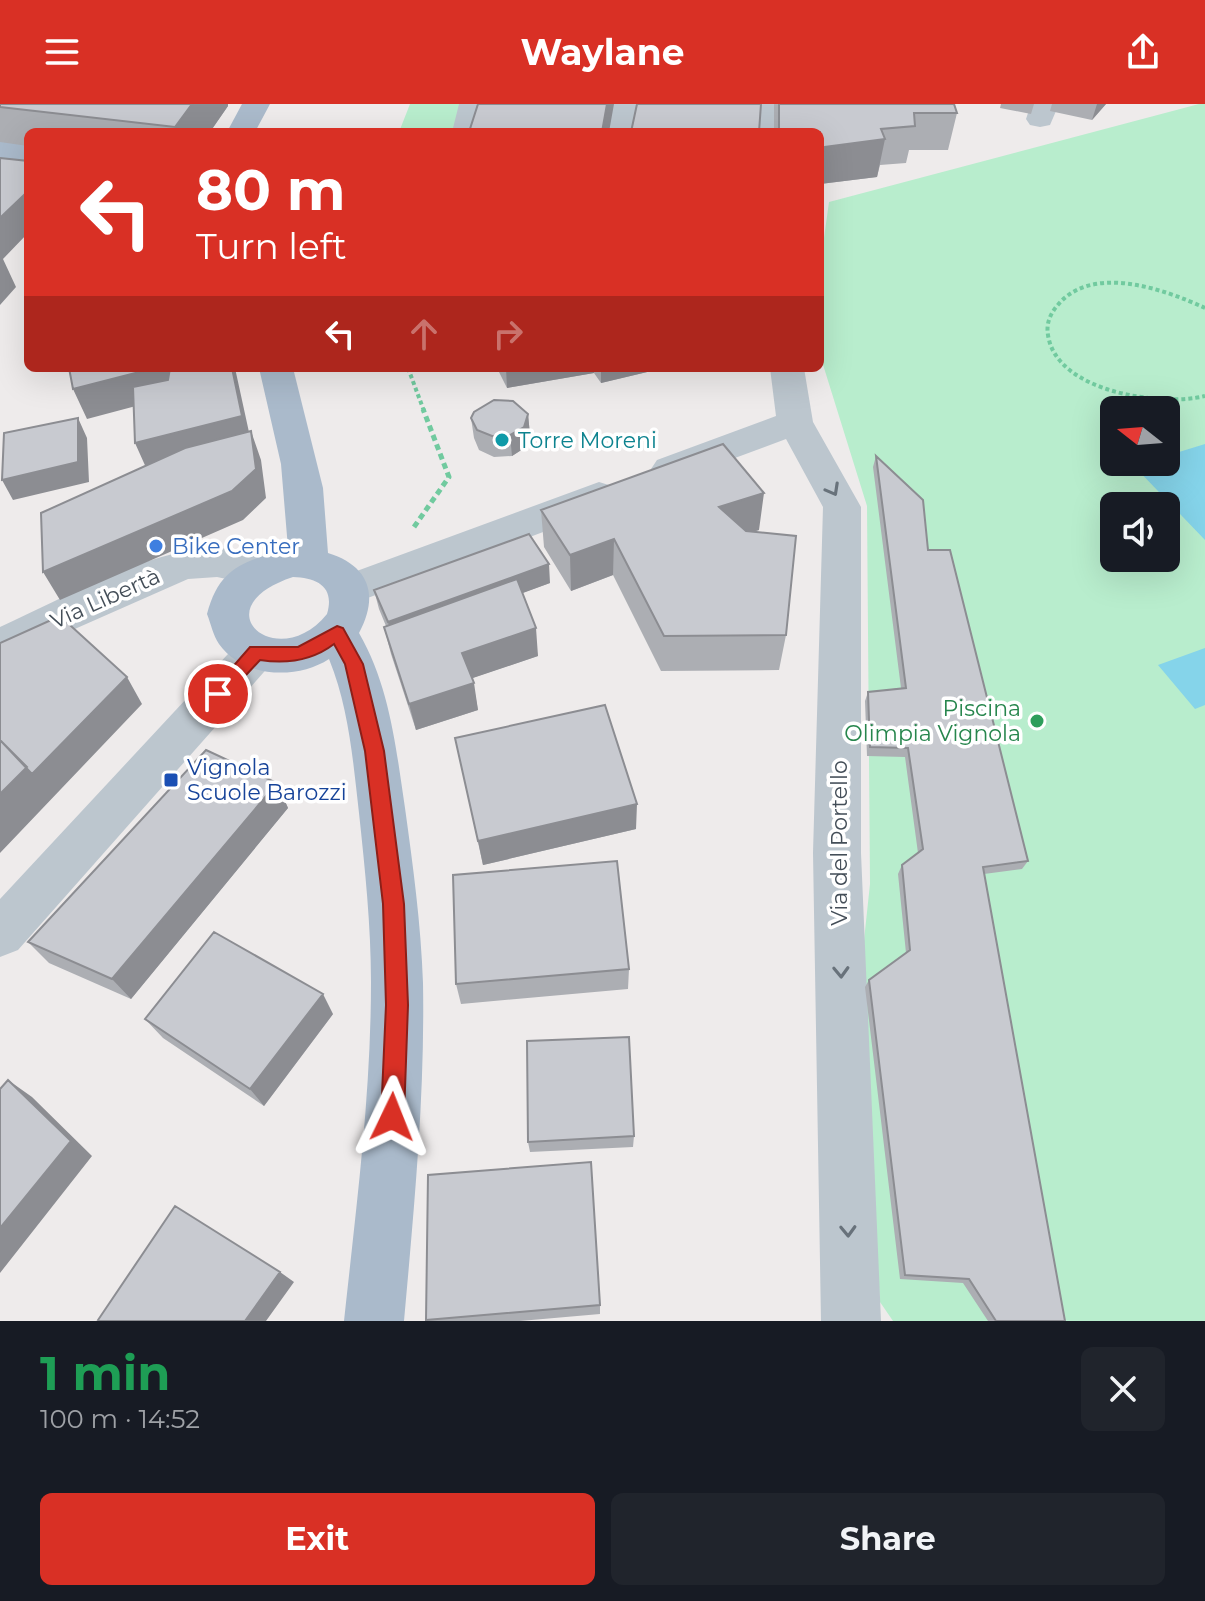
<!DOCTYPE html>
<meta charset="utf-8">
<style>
:root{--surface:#171b24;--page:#20242c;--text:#f1f3f6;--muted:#9ea1a6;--accent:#d93025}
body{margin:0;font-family:Montserrat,sans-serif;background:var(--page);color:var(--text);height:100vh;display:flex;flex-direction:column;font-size:30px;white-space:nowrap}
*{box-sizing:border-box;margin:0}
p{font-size:26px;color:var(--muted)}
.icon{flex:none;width:44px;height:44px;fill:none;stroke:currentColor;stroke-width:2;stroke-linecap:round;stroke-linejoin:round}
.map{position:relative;height:1217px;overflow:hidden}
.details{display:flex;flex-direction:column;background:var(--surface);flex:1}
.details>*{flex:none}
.hud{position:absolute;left:24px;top:24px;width:800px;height:244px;border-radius:12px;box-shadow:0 8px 32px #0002;background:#d93025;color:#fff;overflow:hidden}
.needle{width:52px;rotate:287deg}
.fabs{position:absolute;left:1100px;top:292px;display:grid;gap:16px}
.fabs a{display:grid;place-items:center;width:80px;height:80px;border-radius:12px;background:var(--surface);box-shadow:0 8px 32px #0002;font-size:40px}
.pin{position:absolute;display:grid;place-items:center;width:68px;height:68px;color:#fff;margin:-34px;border:4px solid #fff;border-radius:50%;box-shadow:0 2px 8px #0007}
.me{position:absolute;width:88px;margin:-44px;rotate:2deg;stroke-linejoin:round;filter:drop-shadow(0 0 6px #0008)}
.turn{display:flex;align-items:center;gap:28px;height:168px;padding:0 40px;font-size:36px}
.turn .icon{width:104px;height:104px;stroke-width:2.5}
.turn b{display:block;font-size:56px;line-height:68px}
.lanes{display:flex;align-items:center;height:76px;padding:0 40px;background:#0003;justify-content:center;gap:40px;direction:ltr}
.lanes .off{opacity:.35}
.round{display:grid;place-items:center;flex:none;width:84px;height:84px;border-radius:12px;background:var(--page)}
.headline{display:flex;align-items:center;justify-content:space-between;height:136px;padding:0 40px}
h1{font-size:48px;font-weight:700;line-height:60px;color:#1e9e55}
.cta{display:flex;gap:16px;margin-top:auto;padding:16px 40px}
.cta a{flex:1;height:92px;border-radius:12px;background:var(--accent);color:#fff;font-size:32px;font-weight:700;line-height:92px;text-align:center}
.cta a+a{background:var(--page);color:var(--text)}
header{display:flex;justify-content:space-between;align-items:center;height:104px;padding:0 40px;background:var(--accent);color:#fff;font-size:36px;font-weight:700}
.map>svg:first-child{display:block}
</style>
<header><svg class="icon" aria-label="menu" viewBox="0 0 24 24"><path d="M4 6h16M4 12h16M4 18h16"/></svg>Waylane<svg class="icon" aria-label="share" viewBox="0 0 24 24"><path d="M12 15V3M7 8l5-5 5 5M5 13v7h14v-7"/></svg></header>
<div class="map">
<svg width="1205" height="1217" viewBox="0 0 1205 1217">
<rect width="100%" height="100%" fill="#eeebeb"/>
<path fill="#b8edcd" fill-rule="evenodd" d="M 410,0 L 467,0 L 459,28 L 399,28 Z
M 1199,0 L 1205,0 L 1205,1217 L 893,1217 L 880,1198 L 859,883 L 870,780 L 867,402 L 820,251 L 820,136 L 824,134 L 829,98 ZM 1114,306 L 1166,306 L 1166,358 L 1114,358 ZM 1114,402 L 1166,402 L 1166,454 L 1114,454 Z"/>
<path fill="#85d4ea" d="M 1205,340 L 1205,436 L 1134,362 L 1147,358 L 1166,358 L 1166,352 Z
M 1205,544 L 1205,601 L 1195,605 L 1158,561 Z"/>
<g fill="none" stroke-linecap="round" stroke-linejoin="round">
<path stroke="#71ca9f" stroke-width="4" stroke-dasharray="4 3" stroke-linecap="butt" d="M 1205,204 C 1164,185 1091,159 1057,202 C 1050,210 1046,220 1048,231 C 1056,288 1161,303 1205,292
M 408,264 L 424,307"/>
<path stroke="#71ca9f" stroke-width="5" stroke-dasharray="6 4" stroke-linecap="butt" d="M 414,423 L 449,373 L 423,305"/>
<path fill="#bcc6ce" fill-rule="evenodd" d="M 459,0 L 487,0 L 480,28 L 452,28 Z
M 611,0 L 639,0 L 633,28 L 605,28 Z
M 752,0 L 780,0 L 780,28 L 752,28 Z
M 1031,0 L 1059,0 L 1050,21 L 1040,23 L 1030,21 L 1026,15 Z
M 770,264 L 804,264 L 813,318 L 861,403 L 861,749 L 881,1217 L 821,1217 L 813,749 L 823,403 L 786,335 L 670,378 L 657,374 L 651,365 L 657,356 L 776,312 Z
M 599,378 L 612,382 L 618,392 L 612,402 L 349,501 L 335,497 L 329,486 L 335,475 Z
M 217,443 L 274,456 L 280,467 L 274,478 L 260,482 L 217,473 L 188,475 L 0,558 L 0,523 C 69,492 141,448 217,443 Z
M 256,531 L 271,536 L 277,548 L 271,560 L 18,846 L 0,853 L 0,795 L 241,536 Z"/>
<path fill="#aabacb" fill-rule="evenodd" d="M 242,0 L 270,0 L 255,28 L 227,28 Z
M 0,37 L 28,40 L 28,58 L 0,55 Z
M 259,264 L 293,264 L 323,384 L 328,449 C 370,462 379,492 359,529 C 390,583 396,644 405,704 C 413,762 421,820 423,879 C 425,992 414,1105 404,1217 L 344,1217 C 356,1105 371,992 371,878 C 371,822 365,765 359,709 C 353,657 349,604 329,555 C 297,576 243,574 219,540 C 213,531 211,520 207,510 C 220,461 245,458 288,444 L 281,360 ZM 293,473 C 318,474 335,483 327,510 C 278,571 199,504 293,473 Z"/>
</g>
<path fill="#acaeb3" d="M 0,0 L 228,2 L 210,28 L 28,28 L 28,42 L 0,38 Z
M 774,0 L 954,0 L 957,9 L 948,46 L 909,46 L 906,59 L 880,61 L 877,73 L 820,80 L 820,28 L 774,28 Z
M 1001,0 L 1034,0 L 1031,10 L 1000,4 Z
M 1052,0 L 1106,0 L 1092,16 L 1050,7 Z
M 497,264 L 664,264 L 601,279 L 594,269 L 507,284 Z
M 528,310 L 530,331 L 526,343 L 512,352 L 494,353 L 479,346 L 474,334 L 471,314 Z
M 876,352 L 928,446 L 1028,757 L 1022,765 L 984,770 L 1065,1217 L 988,1217 L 963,1179 L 900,1175 L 865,883 L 869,876 L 906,849 L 898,770 L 902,761 L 918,749 L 905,653 L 867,652 L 865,597 L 868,588 L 901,584 L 873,363 Z
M 541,406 L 759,426 L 753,428 L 786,531 L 779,566 L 661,567 L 613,471 L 571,487 L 544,443 Z
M 550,479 L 522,489 L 538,552 L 472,574 L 478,606 L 416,626 L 391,550 L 384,523 L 386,522 L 379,505 L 374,486 Z
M 455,634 L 636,725 L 483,761 Z
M 277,679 L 288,704 L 131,895 L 49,859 L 28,838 Z
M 629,865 L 628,885 L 461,900 L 456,880 Z
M 333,910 L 264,1002 L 163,934 L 145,915 Z
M 634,1032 L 633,1043 L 530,1048 L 528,1038 Z
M 600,1201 L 600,1210 L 520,1217 L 427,1217 L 426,1216 Z"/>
<path fill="#8c8d92" d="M 192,0 L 228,0 L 228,2 L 210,28 L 177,28 L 175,23 Z
M 607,0 L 614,0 L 609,28 L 602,28 Z
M 1097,0 L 1106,0 L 1092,16 Z
M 885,35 L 877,73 L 820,80 L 820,64 L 825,43 Z
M 25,90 L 28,97 L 28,129 L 3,155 L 16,183 L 0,201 L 0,114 Z
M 155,264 L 172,264 L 181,290 L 87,315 L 73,285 Z
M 232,264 L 235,264 L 252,342 L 148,368 L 135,339 Z
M 506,264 L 594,264 L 594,269 L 507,284 Z
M 601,264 L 664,264 L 601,279 Z
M 528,310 L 530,331 L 526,343 L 512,352 L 510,331 Z
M 78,314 L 87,334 L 89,378 L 13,396 L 2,376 Z
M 251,327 L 261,356 L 266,394 L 243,416 L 60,496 L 43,468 Z
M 764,389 L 759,426 L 714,439 L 719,403 Z
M 614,435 L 613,471 L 571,487 L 570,451 Z
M 549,460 L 550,479 L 392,537 L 388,518 Z
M 536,524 L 538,552 L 467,576 L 462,549 Z
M 127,573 L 142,600 L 0,749 L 0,690 L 27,663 Z
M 474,579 L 478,606 L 416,626 L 409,600 Z
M 277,679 L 288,704 L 131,895 L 112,875 Z
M 637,700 L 636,725 L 483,761 L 478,737 Z
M 323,890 L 333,910 L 264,1002 L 250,985 Z
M 8,976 L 32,993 L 92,1052 L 0,1169 L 0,1124 Z
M 280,1168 L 294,1178 L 266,1217 L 245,1217 Z"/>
<path fill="#c8cad0" stroke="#8c8d92" stroke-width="2" d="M 0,0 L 192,0 L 175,23 L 0,3 Z
M 478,0 L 607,0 L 602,28 L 469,28 Z
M 637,0 L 761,0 L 759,28 L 631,28 Z
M 779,0 L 954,0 L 957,9 L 914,9 L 915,22 L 881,25 L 885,35 L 825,43 L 820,64 L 820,28 L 779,28 Z
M 0,54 L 28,57 L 28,90 L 25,90 L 0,114 Z
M 69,264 L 155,264 L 73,285 Z
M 170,264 L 232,264 L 242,312 L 135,339 L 133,283 L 168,276 Z
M 494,296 L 513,297 L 528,310 L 524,323 L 510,331 L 492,332 L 477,326 L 471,314 L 474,308 Z
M 78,314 L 78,358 L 2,376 L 4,329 Z
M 251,327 L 256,365 L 232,387 L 43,468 L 41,409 L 185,344 Z
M 723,340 L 764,389 L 719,403 L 746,427 L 796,432 L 786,531 L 664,532 L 614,435 L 570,451 L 541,406 Z
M 876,352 L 923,396 L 928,446 L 950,446 L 1028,757 L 983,763 L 1065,1217 L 996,1217 L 969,1175 L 905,1171 L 869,876 L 910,846 L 902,761 L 923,745 L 908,644 L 870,643 L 868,588 L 906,584 Z
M 529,430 L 549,460 L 388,518 L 374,486 Z
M 517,475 L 536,524 L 462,549 L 474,579 L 409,600 L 384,523 Z
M 60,512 L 127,573 L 32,670 L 0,636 L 0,539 Z
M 605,601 L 637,700 L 478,737 L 455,634 Z
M 0,636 L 27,663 L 0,690 Z
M 206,646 L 277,679 L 112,875 L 28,838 Z
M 617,757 L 629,865 L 456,880 L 453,771 Z
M 214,828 L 323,890 L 250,985 L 145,915 Z
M 629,933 L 634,1032 L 528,1038 L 527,937 Z
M 8,976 L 71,1037 L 0,1124 L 0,985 Z
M 591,1058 L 600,1201 L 426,1216 L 428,1071 Z
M 175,1102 L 280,1168 L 245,1217 L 100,1217 L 98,1216 Z"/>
<defs><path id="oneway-chevron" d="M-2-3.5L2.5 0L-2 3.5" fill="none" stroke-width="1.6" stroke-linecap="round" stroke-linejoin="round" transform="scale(2)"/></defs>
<g stroke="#68727b">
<use href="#oneway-chevron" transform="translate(833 386) rotate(61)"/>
<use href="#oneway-chevron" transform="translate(841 868) rotate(88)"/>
<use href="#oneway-chevron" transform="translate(848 1127) rotate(88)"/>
</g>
<path fill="#d93025" stroke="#8d1f18" stroke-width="2" d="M 337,522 L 343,524 L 363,560 L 384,647 L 404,800 L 408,901 L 404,1013 L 400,1021 L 392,1025 L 384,1021 L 381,1013 L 386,901 L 383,800 L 365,647 L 345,560 L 334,540 C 313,556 286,560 260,556 L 224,595 L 211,595 L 209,590 L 250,543 L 298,543 Z"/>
<circle fill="#0f9aa8" stroke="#fff" stroke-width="3" cx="502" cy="336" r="8"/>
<circle fill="#3f7fe0" stroke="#fff" stroke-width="3" cx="156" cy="442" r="8"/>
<circle fill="#2e9e5b" stroke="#fff" stroke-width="3" cx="1037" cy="617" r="8"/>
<rect fill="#1a4fb4" stroke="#fff" stroke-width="3" x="163" y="668" width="16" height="16" rx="4"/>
<g text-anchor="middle" stroke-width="7" stroke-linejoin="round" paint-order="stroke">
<g font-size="22" fill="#0d838f" stroke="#fff" text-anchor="start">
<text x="518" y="344">Torre Moreni</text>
</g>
<g font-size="22" fill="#366cbe" stroke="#fff" text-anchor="start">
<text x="172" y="450">Bike Center</text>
</g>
<g font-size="22" fill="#444e58" stroke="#fff">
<text transform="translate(105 494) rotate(-24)" y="8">Via Libertà</text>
<text transform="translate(839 739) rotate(-90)" y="8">Via del Portello</text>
</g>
<g font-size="22" fill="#27864d" stroke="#fff" text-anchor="end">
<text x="1021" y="612">Piscina<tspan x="1021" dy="25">Olimpia Vignola</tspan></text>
</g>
<g font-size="22" fill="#164399" stroke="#fff" text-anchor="start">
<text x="187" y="671">Vignola<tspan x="187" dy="25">Scuole Barozzi</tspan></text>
</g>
</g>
</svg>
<div class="fabs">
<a><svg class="needle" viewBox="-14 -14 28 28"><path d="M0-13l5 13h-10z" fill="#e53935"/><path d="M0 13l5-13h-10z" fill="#9ea1a6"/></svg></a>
<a><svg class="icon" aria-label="sound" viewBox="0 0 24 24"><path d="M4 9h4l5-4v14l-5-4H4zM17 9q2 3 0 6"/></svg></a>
</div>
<div class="pin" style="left:218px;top:590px;background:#d93025"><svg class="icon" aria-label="arrive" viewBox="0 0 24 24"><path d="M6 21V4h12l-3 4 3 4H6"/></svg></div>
<svg class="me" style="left:392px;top:1013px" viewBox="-20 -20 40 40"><path d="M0-17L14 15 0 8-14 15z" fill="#d93025" stroke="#fff" stroke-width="4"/></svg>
<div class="hud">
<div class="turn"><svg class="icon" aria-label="left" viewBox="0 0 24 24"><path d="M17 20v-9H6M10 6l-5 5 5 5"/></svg><div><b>80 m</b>Turn left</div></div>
<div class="lanes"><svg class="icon" aria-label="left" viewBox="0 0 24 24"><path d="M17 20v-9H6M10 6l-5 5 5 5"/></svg><svg class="icon off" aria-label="ahead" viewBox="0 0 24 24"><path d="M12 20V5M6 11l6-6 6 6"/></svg><svg class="icon off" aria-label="right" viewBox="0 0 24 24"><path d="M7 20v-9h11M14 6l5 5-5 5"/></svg></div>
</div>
</div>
<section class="details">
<div class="headline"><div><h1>1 min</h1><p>100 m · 14:52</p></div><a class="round"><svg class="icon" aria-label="close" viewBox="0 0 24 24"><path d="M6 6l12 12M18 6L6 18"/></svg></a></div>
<div class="cta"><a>Exit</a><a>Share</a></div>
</section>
